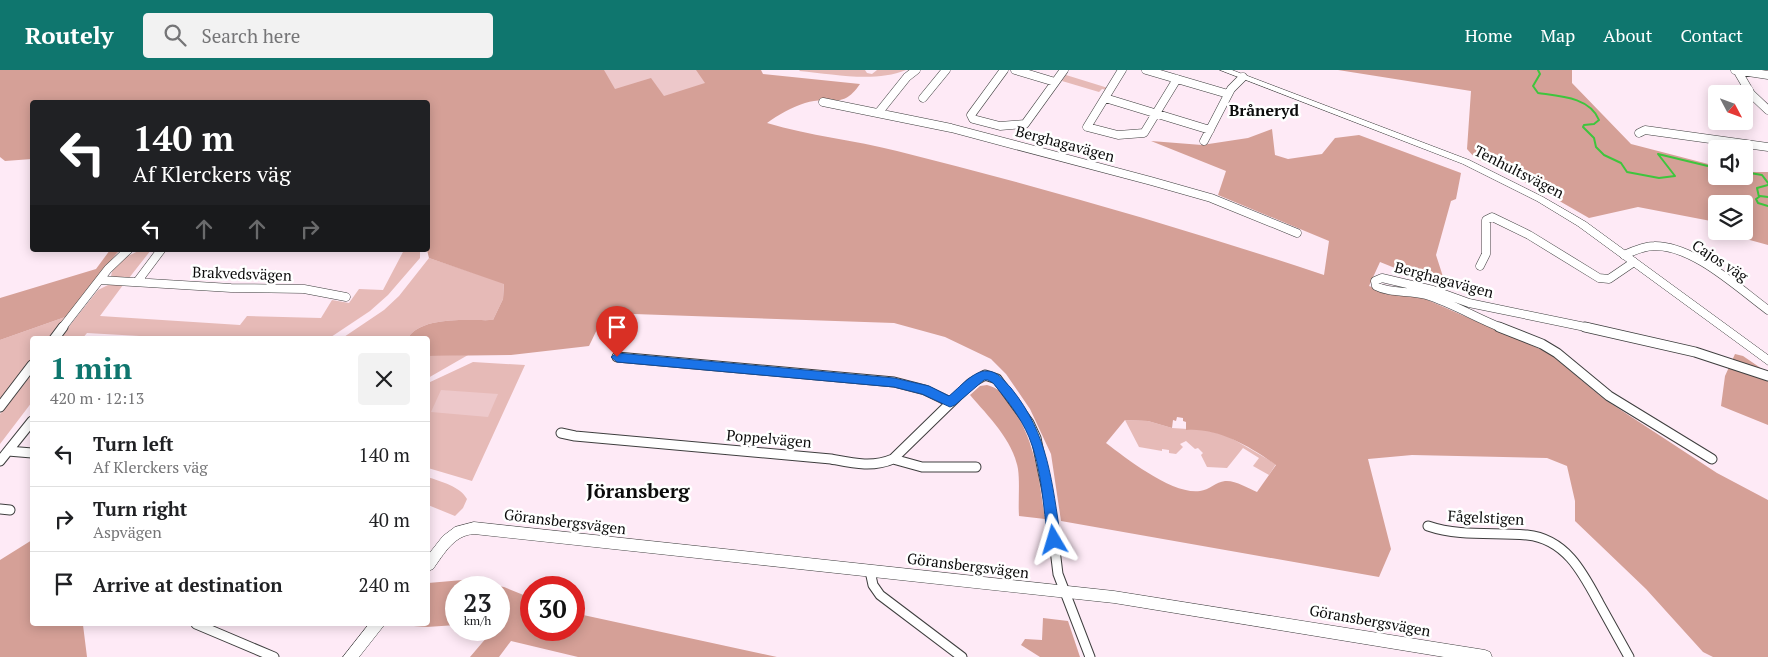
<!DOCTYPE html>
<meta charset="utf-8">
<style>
:root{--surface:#fff;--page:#f2f2f2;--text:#202124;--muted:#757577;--line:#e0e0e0;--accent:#0f766e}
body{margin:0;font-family:"PT Serif",serif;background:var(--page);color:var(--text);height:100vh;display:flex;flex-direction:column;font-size:19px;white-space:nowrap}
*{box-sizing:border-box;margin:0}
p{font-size:16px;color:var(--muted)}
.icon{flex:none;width:28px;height:28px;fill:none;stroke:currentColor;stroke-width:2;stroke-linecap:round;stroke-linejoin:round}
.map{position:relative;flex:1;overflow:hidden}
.side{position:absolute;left:30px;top:266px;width:400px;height:290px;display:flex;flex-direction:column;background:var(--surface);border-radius:5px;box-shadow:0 2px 12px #0003}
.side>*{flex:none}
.guide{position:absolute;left:30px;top:30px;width:400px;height:152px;border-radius:5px;box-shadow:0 2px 12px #0003;background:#202124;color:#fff;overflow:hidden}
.needle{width:32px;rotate:131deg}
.controls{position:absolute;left:1708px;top:15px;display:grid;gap:10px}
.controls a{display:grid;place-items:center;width:45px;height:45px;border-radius:5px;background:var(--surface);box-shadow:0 2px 12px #0003;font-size:25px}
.speed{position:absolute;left:445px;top:506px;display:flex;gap:10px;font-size:25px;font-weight:700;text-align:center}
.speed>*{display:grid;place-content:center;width:65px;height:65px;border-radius:50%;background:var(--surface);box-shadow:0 2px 12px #0003;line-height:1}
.speed small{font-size:12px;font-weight:400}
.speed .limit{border:8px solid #d22;background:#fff;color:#111}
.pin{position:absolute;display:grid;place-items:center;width:42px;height:42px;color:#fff;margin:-51px -21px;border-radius:50% 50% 50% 0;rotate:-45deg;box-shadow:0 0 5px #0007}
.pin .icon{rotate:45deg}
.me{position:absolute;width:55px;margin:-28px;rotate:353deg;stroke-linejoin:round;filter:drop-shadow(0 0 4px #0008)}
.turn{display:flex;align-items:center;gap:18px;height:105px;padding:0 20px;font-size:22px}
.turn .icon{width:65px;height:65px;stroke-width:2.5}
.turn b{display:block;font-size:35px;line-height:42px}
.lanes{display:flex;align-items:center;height:48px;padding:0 20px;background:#0003;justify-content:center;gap:25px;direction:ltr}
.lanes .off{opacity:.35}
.round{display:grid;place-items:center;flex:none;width:52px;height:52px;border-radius:5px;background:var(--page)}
.headline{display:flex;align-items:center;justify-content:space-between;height:85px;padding:0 20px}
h1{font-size:30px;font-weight:700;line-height:38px;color:var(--accent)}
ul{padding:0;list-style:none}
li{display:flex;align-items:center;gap:15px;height:65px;padding:0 20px;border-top:1px solid var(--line)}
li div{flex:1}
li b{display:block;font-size:19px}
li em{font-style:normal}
header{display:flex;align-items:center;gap:30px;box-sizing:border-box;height:70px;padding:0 25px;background:var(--accent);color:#fff}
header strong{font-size:24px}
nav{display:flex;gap:28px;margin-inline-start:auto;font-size:18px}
.search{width:350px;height:45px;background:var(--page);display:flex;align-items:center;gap:12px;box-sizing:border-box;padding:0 18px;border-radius:5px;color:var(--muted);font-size:19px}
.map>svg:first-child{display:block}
</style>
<header>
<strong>Routely</strong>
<div class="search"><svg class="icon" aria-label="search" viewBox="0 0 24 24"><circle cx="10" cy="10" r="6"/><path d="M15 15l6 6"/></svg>Search here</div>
<nav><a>Home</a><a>Map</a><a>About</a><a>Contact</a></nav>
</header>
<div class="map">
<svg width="1768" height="587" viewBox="0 0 1768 587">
<rect width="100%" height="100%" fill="#feeaf6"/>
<path fill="#e6bab7" d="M 800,0 L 865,0 L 867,3 L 872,4 L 877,0 L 906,0 C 874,13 834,4 799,1 Z
M 1066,5 L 1108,18 L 1107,20 L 1102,19 L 1099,22 L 1062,11 Z
M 119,180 L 120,180 L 50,269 L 32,269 L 32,290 L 0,330 L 0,270 L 68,246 Z
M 140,180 L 151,180 L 129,208 L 121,209 L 111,206 C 113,191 129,186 140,180 Z
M 404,180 L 420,180 L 420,188 L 388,225 L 370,241 L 328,269 L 192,269 L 87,263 L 82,269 L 59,269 L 98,220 L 108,215 L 123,215 L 100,246 L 240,255 L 247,246 L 321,248 L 332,230 L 349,233 L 359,219 L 383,220 Z
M 429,188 L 504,213 L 503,229 L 493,250 C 468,251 422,245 407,269 L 341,269 L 384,240 L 399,226 Z
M 468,285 L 428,308 L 428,286 Z
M 473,292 L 525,295 L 472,411 L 428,398 L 428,313 Z
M 32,304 L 32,332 L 0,374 L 0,344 Z
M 1125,350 L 1148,351 L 1172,358 L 1204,360 L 1226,365 L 1276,394 L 1269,405 L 1253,396 L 1259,388 L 1243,378 L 1227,398 L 1207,397 L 1201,385 L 1203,383 L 1198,378 L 1195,379 L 1186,371 L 1180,374 L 1183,377 L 1176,384 L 1169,383 L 1169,380 L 1162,379 L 1162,381 L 1139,377 Z
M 428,407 C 441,412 460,416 467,429 L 463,438 L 455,446 L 428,435 Z"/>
<path fill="#d5a097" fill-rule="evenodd" d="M 0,0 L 761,0 L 763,4 L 860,14 C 842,41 829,25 805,33 C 792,37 778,45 767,53 C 810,66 854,70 897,81 C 1041,117 1183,158 1324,205 L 1329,171 L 1218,125 L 1226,101 L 1151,71 L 1202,75 L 1248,68 L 1272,59 L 1275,85 L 1288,89 L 1322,84 L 1335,68 L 1359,65 L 1461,103 L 1456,129 L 1451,131 L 1436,185 L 1447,219 L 1380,192 L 1369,216 L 1391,224 L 1423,228 L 1549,283 L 1604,329 L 1717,403 L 1768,430 L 1768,587 L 1713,587 L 1703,582 L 1646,519 L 1575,451 L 1575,431 L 1567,396 L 1547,388 L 1412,385 L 1368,389 L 1391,479 L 1379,507 L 1061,451 L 1051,384 L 1030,339 L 1006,304 L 991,289 L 945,267 L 894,253 L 605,243 L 589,276 L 511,285 L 428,286 L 428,269 L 407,269 C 422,245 468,251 493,250 L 503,229 L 504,214 L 429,188 L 427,180 L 428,32 L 32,32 L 32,89 L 5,91 L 0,87 ZM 1177,347 L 1183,348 L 1183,351 L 1186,352 L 1186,360 C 1219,358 1249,376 1276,395 L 1257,422 C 1248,418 1235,410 1225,411 C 1216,412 1209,420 1200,421 C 1173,425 1127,389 1106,373 L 1125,350 L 1148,351 L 1172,358 L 1173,350 L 1176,351 Z
M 1338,0 L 1572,0 L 1572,13 L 1631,74 L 1716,96 L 1716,106 L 1744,106 L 1744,102 L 1768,102 L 1768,175 L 1728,164 L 1725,161 L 1744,161 L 1744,134 L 1716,134 L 1716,152 L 1638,137 L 1589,148 L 1535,117 L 1475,88 L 1467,79 L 1471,21 Z
M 110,180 L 119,180 L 68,246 L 0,270 L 0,228 L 96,199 Z
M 1735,284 L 1743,286 L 1768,303 L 1768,355 L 1721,336 L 1725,306 Z
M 987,315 C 1000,319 1002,323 1010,334 C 1035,369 1039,408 1045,449 L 1019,446 C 1018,431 1020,414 1018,399 C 1013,370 988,346 970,325 L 980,316 Z
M 32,470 L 32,554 L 84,554 L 83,555 L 87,587 L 0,587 L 0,490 Z
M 463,510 L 504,517 L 531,528 L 531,560 L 574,560 L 574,543 L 777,587 L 578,587 L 511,571 L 499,587 L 470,587 L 493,560 L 499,560 L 499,518 L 456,518 L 456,555 L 427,557 L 387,554 L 428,554 L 428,513 Z
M 1043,548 L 1068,551 L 1080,587 L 1040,587 L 1021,575 L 1025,569 L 1042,570 Z"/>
<path fill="#edc8ca" d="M 604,0 L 696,0 L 705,13 L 664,26 L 651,8 L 615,19 Z
M 441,320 L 498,324 L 488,347 L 431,342 Z"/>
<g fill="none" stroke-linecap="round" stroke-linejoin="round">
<path stroke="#3ec53d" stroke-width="2" d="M 1538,0 L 1540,4 L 1533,16 L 1538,23 C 1559,26 1590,27 1599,50 L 1594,54 L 1584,55 L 1583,57 L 1594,68 L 1596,77 L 1604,85 L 1621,93 L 1627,102 L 1659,108 L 1675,106 L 1658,84 L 1716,98
M 1744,102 L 1762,105 L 1768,113
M 1768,115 L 1757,118 L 1759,127 L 1756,129 L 1758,133 L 1768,136
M 1760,126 L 1768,127"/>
<g stroke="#3e3e3e" stroke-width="9">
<path id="minor-far1" d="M 1004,0 L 971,45 L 973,49 L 1000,56 L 1025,54 L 1064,0
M 1015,0 L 1055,12
M 1122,0 L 1087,57 L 1118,65 L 1144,63 L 1177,9
M 1146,0 L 1228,24
M 1735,0 L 1768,5
M 1737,0 L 1751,24 L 1768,40
M 923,28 L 946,0
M 1105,28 L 1210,60
M 823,32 L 951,58 L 1151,111 L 1211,128 L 1297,163
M 879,42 L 907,7 L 916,0
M 1639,63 L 1645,60 L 1768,77
M 1204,71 L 1231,19 L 1243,7
M 1624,185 C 1633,181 1644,176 1654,176 C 1693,175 1738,218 1768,240
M 1480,196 L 1486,184 L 1486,150 L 1492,147 L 1529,165 L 1599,208 L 1609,209 L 1634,192
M 100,210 L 231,218 L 304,219 L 346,227
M 137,212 L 161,180
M 62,258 L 108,199 L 128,180
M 1502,258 C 1476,248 1452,233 1426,225 C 1409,220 1391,224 1376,216 L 1375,211 L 1382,208 L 1433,220 L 1469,233 L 1590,258"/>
</g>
<g stroke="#3e3e3e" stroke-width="11">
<path id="minor" d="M 1499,257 L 1542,274 L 1557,283 L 1609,326 L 1712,389
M 1585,257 L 1695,282 L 1768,306
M 54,269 L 63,257
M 617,287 L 894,312 L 925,320 L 950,332
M 0,337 L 32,295
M 561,363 L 575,366 L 831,389 C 852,393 872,398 893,389 L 971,313 L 985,305 L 997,309 L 1029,353 L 1036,368 L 1049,431 L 1058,504 L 1090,587
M 8,381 L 32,383
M 893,389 L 922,397 L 976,397
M 0,391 L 32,351
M 0,439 L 10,440
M 1428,456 C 1460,467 1494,462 1527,465 C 1566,469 1583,503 1599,533 C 1609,551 1619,569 1629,587
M 870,501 L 873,515 L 880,525 L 962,587
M 196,554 L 274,587"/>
</g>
<g stroke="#3e3e3e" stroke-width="1">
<path id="tertiary" d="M 1220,0 L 1232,0 L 1469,90 L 1543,127 L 1586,152 L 1768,285 L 1768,295 L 1578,156 L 1537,131 L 1463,94 Z
M 474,452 L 1114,521 L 1485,580 L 1490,582 L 1492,587 L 1444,587 L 1114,533 L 474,464 C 454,465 444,484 433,499 L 428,501 L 428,485 L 443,466 L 455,457 Z
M 369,554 L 385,554 L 359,587 L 343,587 Z"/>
</g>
<use href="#minor-far1" stroke="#fff" stroke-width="8"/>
<use href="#minor" stroke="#fff" stroke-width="9"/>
<use href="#tertiary" fill="#fff" fill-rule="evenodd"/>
</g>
<path fill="#1a73e8" stroke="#114b97" d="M 617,283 L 894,308 L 929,316 L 949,326 C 959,318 974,300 987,301 C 998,301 1004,311 1011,318 C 1049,365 1052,413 1061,470 L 1059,474 L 1054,476 L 1050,474 L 1048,470 C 1043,437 1042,398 1029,367 C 1020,346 1007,330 993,313 L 988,310 L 984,310 L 955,335 L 950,337 L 922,324 L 894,317 L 617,292 L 611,287 Z"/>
<g text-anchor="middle" stroke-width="5" stroke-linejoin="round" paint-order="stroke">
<g font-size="15" fill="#0b0b0b" stroke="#fff">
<text transform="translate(1065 74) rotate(15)" y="5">Berghagavägen</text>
<text transform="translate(1519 102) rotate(27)" y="5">Tenhultsvägen</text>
<text transform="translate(1720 191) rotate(33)" y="5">Cajos väg</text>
<text transform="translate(242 204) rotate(2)" y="5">Brakvedsvägen</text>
<text transform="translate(1444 210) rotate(15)" y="5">Berghagavägen</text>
<text transform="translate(769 369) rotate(5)" y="5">Poppelvägen</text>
<text transform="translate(1486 448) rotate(3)" y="5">Fågelstigen</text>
<text transform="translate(565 452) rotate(7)" y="5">Göransbergsvägen</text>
<text transform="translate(968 496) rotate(7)" y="5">Göransbergsvägen</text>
<text transform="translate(1370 551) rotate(10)" y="5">Göransbergsvägen</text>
</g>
<g font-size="16" font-weight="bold" fill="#0b0b0b" stroke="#fff">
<text x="1264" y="46">Bråneryd</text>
</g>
<g font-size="20" font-weight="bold" fill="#0b0b0b" stroke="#fff">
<text x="638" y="428">Jöransberg</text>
</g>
</g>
</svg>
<div class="controls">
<a><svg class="needle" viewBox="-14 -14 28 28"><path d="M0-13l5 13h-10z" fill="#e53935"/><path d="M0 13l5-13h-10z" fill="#757577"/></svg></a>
<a><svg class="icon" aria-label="sound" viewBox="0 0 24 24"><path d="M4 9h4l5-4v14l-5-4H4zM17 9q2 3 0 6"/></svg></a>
<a><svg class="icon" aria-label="layers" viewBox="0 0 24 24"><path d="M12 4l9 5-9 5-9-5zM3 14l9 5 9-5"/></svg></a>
</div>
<div class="speed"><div>23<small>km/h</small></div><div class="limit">30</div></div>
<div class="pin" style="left:617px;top:287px;background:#d93025"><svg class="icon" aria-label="arrive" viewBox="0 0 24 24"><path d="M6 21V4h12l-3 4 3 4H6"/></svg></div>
<svg class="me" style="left:1054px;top:470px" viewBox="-20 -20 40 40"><path d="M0-17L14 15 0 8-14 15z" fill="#1a73e8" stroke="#fff" stroke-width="4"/></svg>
<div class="guide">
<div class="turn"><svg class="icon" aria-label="left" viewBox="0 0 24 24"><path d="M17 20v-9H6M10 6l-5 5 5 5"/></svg><div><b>140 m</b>Af Klerckers väg</div></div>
<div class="lanes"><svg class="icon" aria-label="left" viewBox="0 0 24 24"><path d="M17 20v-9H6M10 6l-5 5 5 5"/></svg><svg class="icon off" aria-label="ahead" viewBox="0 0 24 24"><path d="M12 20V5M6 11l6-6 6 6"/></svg><svg class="icon off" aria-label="ahead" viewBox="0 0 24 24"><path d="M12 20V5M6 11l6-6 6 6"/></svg><svg class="icon off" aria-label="right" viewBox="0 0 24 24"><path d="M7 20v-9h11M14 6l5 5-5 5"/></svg></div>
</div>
<section class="side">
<div class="headline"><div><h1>1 min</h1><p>420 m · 12:13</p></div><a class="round"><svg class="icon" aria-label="close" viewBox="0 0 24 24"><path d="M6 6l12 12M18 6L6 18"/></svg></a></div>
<ul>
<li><svg class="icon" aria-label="left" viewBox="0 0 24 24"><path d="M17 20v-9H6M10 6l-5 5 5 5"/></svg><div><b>Turn left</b><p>Af Klerckers väg</p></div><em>140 m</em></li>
<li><svg class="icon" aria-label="right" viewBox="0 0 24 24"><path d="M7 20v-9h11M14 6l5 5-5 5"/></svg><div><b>Turn right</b><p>Aspvägen</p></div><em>40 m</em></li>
<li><svg class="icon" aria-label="arrive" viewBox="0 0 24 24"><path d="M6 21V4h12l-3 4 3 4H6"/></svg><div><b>Arrive at destination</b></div><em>240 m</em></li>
</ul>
</section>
</div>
